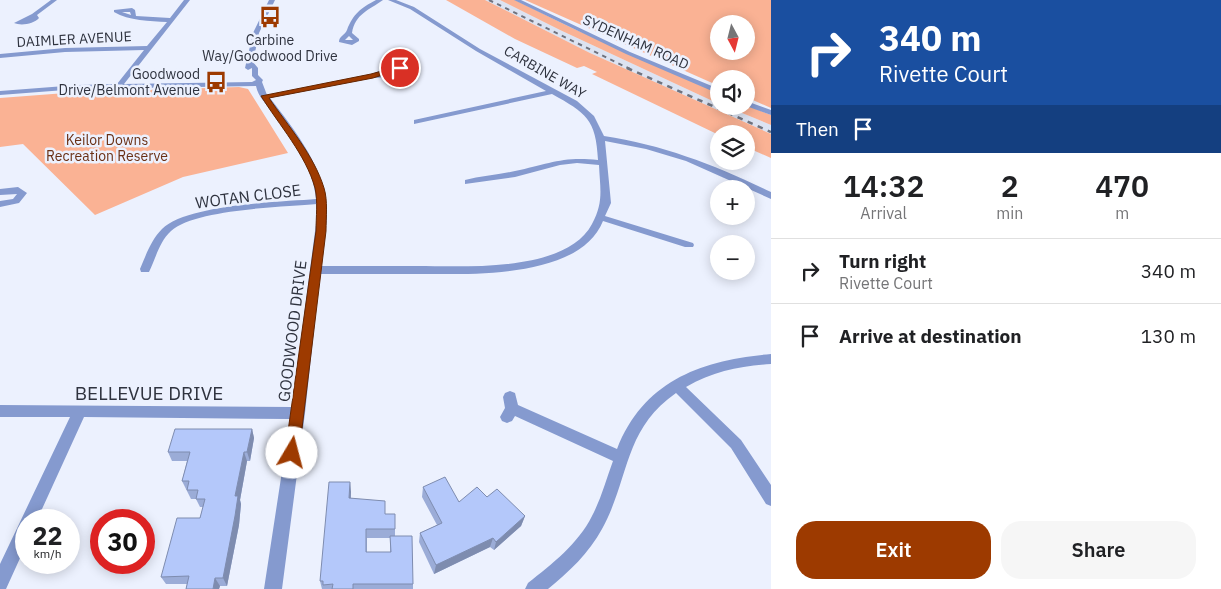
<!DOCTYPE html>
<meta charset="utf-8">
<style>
:root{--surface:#fff;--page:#f6f6f6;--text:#202124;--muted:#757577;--line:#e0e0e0;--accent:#9d3a00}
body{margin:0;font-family:"IBM Plex Sans",sans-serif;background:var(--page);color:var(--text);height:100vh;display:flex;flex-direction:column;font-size:19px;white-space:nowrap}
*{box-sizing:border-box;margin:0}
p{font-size:16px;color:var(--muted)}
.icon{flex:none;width:28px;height:28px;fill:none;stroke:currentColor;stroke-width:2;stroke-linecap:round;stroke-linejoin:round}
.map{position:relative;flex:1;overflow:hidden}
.panel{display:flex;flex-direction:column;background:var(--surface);width:450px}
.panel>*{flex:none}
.hud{background:#1a4fa0;color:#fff;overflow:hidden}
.needle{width:32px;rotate:173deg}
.controls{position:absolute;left:710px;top:15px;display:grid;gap:10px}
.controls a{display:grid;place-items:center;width:45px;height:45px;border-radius:50%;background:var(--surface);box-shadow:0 2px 12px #0003;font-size:25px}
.speed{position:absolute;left:15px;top:509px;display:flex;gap:10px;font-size:25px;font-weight:700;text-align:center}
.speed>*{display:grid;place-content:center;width:65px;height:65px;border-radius:50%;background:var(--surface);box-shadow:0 2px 12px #0003;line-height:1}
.speed small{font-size:12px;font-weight:400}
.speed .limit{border:8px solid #d22;background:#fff;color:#111}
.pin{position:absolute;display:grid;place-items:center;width:42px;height:42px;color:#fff;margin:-21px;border:2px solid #fff;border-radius:50%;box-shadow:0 1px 5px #0007}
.me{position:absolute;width:55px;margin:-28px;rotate:8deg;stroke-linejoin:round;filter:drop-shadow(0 0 4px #0008)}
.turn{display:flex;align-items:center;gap:18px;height:105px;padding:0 25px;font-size:22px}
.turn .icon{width:65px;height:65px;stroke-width:2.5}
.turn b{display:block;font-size:35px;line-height:42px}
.then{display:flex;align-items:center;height:48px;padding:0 25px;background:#0003;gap:10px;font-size:19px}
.eta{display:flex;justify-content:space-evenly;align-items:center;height:85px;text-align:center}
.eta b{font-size:30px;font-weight:600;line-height:35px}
.primary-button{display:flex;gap:10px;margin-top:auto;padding:10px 25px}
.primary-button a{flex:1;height:58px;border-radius:20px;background:var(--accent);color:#fff;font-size:20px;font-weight:600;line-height:58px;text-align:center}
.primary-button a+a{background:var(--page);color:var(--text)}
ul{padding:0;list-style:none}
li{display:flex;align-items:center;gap:15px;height:65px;padding:0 25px;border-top:1px solid var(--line)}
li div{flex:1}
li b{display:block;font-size:19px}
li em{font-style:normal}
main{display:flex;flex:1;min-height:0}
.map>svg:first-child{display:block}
</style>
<main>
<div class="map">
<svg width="771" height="589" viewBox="0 0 771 589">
<rect width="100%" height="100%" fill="#ecf1fe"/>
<path fill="#dce3f2" d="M 485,0 L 500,0 L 560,30 L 719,104 L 719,106 L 725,106 L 771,125 L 771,134 L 590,53 Z"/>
<path fill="#fab294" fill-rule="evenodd" d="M 446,0 L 485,0 L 590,53 L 771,134 L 771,158 L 746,147 L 746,134 L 719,135 L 592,74 L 597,72 L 584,66 L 577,68 L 515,39 Z
M 500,0 L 515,0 L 572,28 L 719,93 L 719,104 L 560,30 Z
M 525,0 L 771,0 L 771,108 L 746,97 L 746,79 L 719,79 L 719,86 ZM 719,24 L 746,24 L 746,51 L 719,51 Z
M 239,87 L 248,89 L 288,153 L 183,177 L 95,215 L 23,144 L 0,147 L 0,98 L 79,92 Z
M 746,105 L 771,115 L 771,125 L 725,106 Z"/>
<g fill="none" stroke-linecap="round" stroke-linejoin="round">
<path fill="#859acf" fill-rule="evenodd" d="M 51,0 L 57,0 L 37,15 L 39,18 C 34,24 21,26 14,23 L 32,14 Z
M 184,0 L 190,0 L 124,84 L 252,82 L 256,80 L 252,76 L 252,68 L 248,70 L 245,68 L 253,33 L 269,0 L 275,0 L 259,33 L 253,62 L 258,68 L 258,75 L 263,80 L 262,82 L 267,95 L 371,74 L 394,66 L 409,70 L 403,76 L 373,78 L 270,98 C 296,132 328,171 327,217 C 326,233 323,250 321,266 C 353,266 385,266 417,266 C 464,266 566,273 592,224 C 604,202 600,189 599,165 L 577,163 L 560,165 L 515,177 L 465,184 L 465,180 C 481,176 498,175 515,171 C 548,164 563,156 598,160 C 596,119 586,113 552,94 L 414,124 L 414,120 L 546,91 L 476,51 L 410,9 L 388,0 L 396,0 L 414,7 L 480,49 L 577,101 L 594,116 L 604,136 C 664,145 717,166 771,192 L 771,199 L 686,161 L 646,149 L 605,141 L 611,203 L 605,216 L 693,243 L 694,245 L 693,247 L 685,247 L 603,221 C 580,279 470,274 419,274 C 386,274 353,274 320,274 L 305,413 L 282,589 L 264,589 L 290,419 L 84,417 L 37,520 L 26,520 L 26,545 L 6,589 L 0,589 L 0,564 L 70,417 L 0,417 L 0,405 L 292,407 L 317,216 L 317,204 C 283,207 195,209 171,231 C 159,242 156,258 149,272 L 141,272 L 140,269 C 146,255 151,240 162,229 C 187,204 281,202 316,199 C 313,167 293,140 275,115 C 268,106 258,97 256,86 L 78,89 L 0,95 L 0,91 L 78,85 L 117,84 L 144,50 L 65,52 L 0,58 L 0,54 L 65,48 L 147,46 L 167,22 C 150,21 129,21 114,12 L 114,10 L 132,8 L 135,10 L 136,16 L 170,18 ZM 122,12 L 130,12 L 131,15 ZM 395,70 L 402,71 L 387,73 Z
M 376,0 L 383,0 C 369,10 355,14 352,33 L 359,39 L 359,41 L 352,45 L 339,42 C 339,36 345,35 347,30 C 353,14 361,8 376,0 ZM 349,36 L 353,40 L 345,40 Z
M 514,0 L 521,0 L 630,52 L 719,89 L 719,94 L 626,54 Z
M 746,101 L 771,110 L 771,115 L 746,106 Z
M 18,187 L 27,193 L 19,203 L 0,207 L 0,201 L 13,199 L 17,194 L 0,195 L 0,189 Z
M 771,354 L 771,364 C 740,366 714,371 686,387 L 741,440 L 771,485 L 771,506 L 766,504 L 731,448 L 676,393 C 623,430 630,478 602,529 C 589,553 569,572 548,589 L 525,589 L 528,583 C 552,564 578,544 592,516 C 601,499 606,480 613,461 L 515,416 L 512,421 L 507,423 L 502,421 L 500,417 L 505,408 L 503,397 L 505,393 L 510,391 L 515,393 L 518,405 L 617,449 C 644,380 702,360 771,354 Z"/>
<path stroke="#6f737f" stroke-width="2" stroke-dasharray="4.5 4.5" stroke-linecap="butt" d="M 489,0 L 630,69"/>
<path stroke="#6f737f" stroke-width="2.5" stroke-dasharray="5.5 5.5" stroke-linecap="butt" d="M 627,68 L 771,132"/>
</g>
<path fill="#9bacd7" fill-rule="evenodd" d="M 252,429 L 254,438 L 250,461 L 247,461 L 240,500 L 241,504 L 239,525 L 227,586 L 220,586 L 219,589 L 186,589 L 187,584 L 166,584 L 161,577 L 200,518 L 203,507 L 200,507 L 196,499 L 191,499 L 182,481 L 187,461 L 172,461 L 168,452 Z
M 350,482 L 351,498 L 385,514 L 395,514 L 395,536 L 413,584 L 413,589 L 322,589 L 320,581 ZM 367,538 L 390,538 L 390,552 L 367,552 Z
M 423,487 L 459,502 L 487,497 L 525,516 L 521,526 L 494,550 L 490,547 L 434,574 L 419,542 L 420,533 L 437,525 L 422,497 Z"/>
<path fill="#7e8caf" d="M 252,429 L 254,438 L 250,461 L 247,452 Z
M 244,452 L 247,461 L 240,500 L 241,504 L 239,525 L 227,586 L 223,578 L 235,496 Z
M 350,482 L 351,492 L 350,508 L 349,498 Z
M 525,516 L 521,526 L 494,550 L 496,542 Z
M 493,538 L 490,547 L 434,574 L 436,565 Z
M 215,578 L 220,586 L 219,589 L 213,589 Z"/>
<path fill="#b4c8fa" stroke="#7e8caf" d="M 175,429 L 252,429 L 247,452 L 244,452 L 235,496 L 238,496 L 235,516 L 223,578 L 215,578 L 213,589 L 186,589 L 189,576 L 161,577 L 177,518 L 200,518 L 205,499 L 196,499 L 198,490 L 187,490 L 189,481 L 182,481 L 190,452 L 168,452 Z
M 445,477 L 459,502 L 477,487 L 487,497 L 497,489 L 525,516 L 496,542 L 493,538 L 436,565 L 420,533 L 442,523 L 423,487 Z
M 329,482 L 350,482 L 349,498 L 385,501 L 385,514 L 395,514 L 395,529 L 366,529 L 366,552 L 391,552 L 390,536 L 412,536 L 413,584 L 353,584 L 353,589 L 332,589 L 333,584 L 323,585 L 323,581 L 320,581 Z"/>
<path fill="#9d3a00" stroke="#662600" d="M 400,66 L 402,69 L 373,78 L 269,98 C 288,126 314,155 324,188 C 328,201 326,217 326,231 L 299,453 L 297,458 L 292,460 L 287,458 L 285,453 L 316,231 C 316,217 318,201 315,188 C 306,155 279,125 261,96 L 371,74 Z"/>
<defs>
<g id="bus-bare" transform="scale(1.725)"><path d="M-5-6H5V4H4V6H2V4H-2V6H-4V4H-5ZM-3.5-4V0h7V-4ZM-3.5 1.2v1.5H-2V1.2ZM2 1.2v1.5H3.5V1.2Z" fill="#9d3a00" stroke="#ecf1fe" stroke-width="2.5" paint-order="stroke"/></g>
</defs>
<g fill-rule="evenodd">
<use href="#bus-bare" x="270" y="17"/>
<use href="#bus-bare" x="216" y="82"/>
</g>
<g text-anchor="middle" stroke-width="5" stroke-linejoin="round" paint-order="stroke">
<g font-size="14" fill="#2f333f" stroke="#ecf1fe">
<text transform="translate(74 39) rotate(-3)" y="5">DAIMLER AVENUE</text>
<text transform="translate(636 42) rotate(24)" y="5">SYDENHAM ROAD</text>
<text transform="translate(545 72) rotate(30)" y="5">CARBINE WAY</text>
</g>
<g font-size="14" fill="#2f333f" stroke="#ecf1fe">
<text x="270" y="45">Carbine<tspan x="270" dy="16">Way/Goodwood Drive</tspan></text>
<text x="200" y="79" text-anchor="end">Goodwood<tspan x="200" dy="16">Drive/Belmont Avenue</tspan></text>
</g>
<g font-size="14" fill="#6a3015" stroke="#ecf1fe">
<text x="107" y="145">Keilor Downs<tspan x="107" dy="16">Recreation Reserve</tspan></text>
</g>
<g font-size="16" fill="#2f333f" stroke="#ecf1fe">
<text transform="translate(248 196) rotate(-7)" y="6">WOTAN CLOSE</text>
<text transform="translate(292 331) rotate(-83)" y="6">GOODWOOD DRIVE</text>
</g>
<g font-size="19" fill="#2f333f" stroke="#ecf1fe">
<text x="149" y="400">BELLEVUE DRIVE</text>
</g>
</g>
</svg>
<div class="controls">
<a><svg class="needle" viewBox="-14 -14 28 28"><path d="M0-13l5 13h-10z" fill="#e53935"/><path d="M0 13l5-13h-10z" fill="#757577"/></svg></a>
<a><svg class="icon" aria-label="sound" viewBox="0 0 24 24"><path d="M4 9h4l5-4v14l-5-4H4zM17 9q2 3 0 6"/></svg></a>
<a><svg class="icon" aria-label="layers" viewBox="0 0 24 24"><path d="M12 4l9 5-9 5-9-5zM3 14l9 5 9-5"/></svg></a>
<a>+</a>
<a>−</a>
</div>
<div class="speed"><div>22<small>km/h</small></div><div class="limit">30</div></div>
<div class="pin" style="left:400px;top:68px;background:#d93025"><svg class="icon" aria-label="arrive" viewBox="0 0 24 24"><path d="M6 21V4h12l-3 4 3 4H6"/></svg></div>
<svg class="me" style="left:292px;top:453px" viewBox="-20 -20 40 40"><circle r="19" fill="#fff"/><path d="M0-13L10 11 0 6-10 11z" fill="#9d3a00"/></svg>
</div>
<section class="panel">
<div class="hud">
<div class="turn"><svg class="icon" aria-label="right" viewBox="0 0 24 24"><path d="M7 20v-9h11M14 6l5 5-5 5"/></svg><div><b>340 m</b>Rivette Court</div></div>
<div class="then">Then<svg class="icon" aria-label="arrive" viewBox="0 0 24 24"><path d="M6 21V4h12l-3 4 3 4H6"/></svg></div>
</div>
<div class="eta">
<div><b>14:32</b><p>Arrival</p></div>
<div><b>2</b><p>min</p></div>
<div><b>470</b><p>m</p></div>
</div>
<ul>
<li><svg class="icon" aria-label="right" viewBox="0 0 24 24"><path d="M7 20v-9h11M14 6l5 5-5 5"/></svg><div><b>Turn right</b><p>Rivette Court</p></div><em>340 m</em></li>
<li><svg class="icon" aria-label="arrive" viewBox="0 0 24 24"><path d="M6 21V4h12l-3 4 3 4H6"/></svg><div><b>Arrive at destination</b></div><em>130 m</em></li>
</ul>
<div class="primary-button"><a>Exit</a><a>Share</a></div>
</section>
</main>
